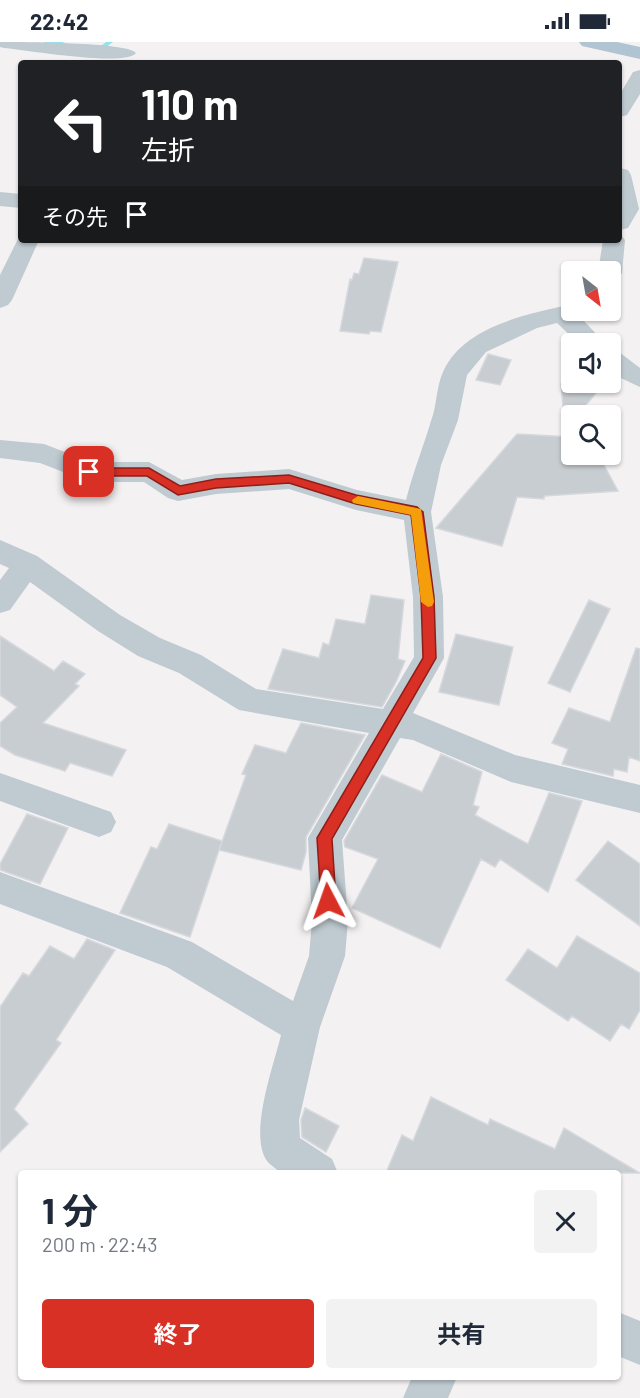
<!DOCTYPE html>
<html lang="ja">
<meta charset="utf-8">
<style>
:root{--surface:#fff;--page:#f2f2f3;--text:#1f2937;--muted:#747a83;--accent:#d93025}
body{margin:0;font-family:Barlow,"Noto Sans JP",sans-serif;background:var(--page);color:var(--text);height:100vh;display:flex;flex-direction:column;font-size:22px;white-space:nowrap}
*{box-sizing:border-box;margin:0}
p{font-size:20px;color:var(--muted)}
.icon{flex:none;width:33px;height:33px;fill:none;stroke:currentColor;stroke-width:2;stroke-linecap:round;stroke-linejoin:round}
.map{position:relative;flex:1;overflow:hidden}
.side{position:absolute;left:18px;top:1128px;width:603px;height:210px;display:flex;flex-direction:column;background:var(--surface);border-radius:6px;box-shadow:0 2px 4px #0004}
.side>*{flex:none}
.guide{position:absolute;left:18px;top:18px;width:604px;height:183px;border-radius:6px;box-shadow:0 2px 4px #0004;background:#202124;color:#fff;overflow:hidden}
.needle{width:39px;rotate:149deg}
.tools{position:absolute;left:561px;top:219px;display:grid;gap:12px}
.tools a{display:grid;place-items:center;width:60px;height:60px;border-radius:6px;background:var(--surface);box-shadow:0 2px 4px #0004;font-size:30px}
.pin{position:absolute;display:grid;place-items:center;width:51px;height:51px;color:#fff;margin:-26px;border-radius:12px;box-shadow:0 3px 9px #0006}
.me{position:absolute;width:66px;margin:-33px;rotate:356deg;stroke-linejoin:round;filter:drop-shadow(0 0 4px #0008)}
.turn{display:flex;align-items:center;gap:21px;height:126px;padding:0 24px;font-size:27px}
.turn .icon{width:78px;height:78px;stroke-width:2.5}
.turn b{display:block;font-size:42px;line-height:51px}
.then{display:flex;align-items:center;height:57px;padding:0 24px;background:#0003;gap:12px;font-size:22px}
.round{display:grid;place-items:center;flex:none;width:63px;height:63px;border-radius:6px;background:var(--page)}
.headline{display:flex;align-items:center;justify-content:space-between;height:102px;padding:0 24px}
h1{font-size:36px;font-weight:700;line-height:45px}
.action{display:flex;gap:12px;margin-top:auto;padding:12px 24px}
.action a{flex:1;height:69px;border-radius:6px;background:var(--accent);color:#fff;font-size:24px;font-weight:700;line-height:69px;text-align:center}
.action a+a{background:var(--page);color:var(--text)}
.status{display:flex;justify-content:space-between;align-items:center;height:42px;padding:0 30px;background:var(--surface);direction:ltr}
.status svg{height:16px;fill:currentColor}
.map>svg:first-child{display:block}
</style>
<div class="status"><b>22:42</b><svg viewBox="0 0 49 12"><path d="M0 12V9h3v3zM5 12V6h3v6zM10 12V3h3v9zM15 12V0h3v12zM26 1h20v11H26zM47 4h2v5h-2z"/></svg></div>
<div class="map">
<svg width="640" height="1356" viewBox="0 0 640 1356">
<rect width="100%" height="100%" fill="#f4f1f2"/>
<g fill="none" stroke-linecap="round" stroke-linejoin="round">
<path fill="#8ce5f0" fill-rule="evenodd" d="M 43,0 L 62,0 L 68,2 C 62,5 49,3 43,0 Z
M 106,0 L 113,0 L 102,8 L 91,5 L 94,3 L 101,4 Z"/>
</g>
<path fill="#c8cdd1" stroke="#d5d8dd" stroke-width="1.5" d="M 364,216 L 398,220 L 381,290 L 370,289 L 369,292 L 340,289 L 350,237 L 352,238 L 354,231 L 359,232 Z
M 488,312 L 511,318 L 500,343 L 476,338 Z
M 572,331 L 572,340 L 605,340 L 577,374 L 572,374 L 572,380 L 565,387 L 561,342 Z
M 517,392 L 572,395 L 572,412 L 598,412 L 618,449 L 544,454 L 544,457 L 517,455 L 502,504 L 436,486 Z
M 371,553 L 404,558 L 398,617 L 405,619 L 396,640 L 382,665 L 268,647 L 283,607 L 319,616 L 323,601 L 329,603 L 336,577 L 365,582 Z
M 589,558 L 610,567 L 570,650 L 548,641 Z
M 456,592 L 513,605 L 499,663 L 439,650 Z
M 0,594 L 54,629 L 63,619 L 85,632 L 75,642 L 79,644 L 43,681 L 126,708 L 112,734 L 70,721 L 65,729 L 15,713 L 0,704 L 0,681 L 17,665 L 0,653 Z
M 636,606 L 640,607 L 640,719 L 629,715 L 627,730 L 614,727 L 613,734 L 562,722 L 568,707 L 552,701 L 569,666 L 610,680 Z
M 301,681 L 365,693 L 306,795 L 306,810 L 301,828 L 219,808 L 246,733 L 242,732 L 255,703 L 286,711 Z
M 441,712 L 482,730 L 473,763 L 479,765 L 475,773 L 528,802 L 549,751 L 582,759 L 548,850 L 500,817 L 495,825 L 481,817 L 440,906 L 352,866 L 378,817 L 345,805 L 344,799 L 382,733 L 422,750 Z
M 27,772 L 68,786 L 40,842 L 0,828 L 0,822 Z
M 169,782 L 222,799 L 190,895 L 120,871 L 151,805 L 157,807 Z
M 608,799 L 640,822 L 640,884 L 576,838 Z
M 577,894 L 640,931 L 640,968 L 629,987 L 621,982 L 610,999 L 572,974 L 568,979 L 506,938 L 528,907 L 557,926 Z
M 87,897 L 115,908 L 56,998 L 61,1001 L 14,1067 L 28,1082 L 0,1110 L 0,965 L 23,931 L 29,934 L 50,904 L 74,917 Z
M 431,1055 L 488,1083 L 490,1077 L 555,1107 L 564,1086 L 640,1131 L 386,1131 L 402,1093 L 413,1099 Z
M 305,1066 L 339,1084 L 326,1110 L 302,1095 L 301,1078 Z"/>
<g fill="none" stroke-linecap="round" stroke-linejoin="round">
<path fill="#bfcad1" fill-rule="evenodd" d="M 0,0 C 19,0 128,0 136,11 C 126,25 25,8 4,6 L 0,5 Z
M 640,28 L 640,52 L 627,73 L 620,75 L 620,52 L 633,30 Z
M 620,126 L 628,128 L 631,133 L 639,167 L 628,186 L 620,188 Z
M 0,150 L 21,152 L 21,166 L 0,164 Z
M 620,192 L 625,198 L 622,231 L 618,236 L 610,238 L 610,230 L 598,230 L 603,198 L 620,198 Z
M 20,193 L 21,198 L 39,198 L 12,258 L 8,263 L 0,266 L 0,233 Z
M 572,262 L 572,268 L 589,268 L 586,273 L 580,275 L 606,302 L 579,302 L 557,281 L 537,286 L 486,310 L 467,333 L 458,378 L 441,423 L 431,470 L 443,555 L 444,616 L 413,671 L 515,713 L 640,743 L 640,771 L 511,740 L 413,698 L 400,696 L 342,798 L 348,879 L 345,914 L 320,985 L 299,1078 L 300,1096 L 332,1117 L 338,1131 L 281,1131 C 277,1127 270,1123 267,1119 C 248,1092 274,1023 281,993 L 167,925 L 0,862 L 0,830 L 192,900 L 293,959 L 309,914 L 312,879 L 308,796 L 369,691 L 239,668 L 179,631 L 138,614 L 98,589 L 30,540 L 10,568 L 0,571 L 0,538 L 9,526 L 0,522 L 0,498 L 37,514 L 120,573 L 160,596 L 201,613 L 256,647 L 383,667 L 414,615 L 413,555 L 404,478 L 356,468 L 289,447 L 216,452 L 178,459 L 168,456 L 144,440 L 89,440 L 40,421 L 0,416 L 0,398 L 44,402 L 91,420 L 149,420 L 182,438 L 216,432 L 289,427 L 357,448 L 406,458 C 413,430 423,406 431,379 C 437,364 436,345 443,330 C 463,284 528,272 572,262 Z
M 610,308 L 619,310 L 640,326 L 640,345 L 610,331 Z
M 0,731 L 111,770 L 116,780 L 111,790 L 99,795 L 0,759 Z
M 618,1270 L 640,1279 L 640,1323 L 618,1314 Z
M 412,1335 L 457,1335 L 448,1356 L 403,1356 Z"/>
<path fill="#b1c4d1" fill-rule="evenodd" d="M 579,0 L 617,0 L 640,5 L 640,17 L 582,4 Z"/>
</g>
<path fill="#d93025" stroke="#8d1f18" stroke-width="1.5" d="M 89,426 L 149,426 L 180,444 L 216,437 L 289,433 L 356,453 L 417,465 L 423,470 L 434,555 L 436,616 L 332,797 L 336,859 L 334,864 L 328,866 L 323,864 L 321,859 L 317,796 L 423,616 L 421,555 L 411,473 L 356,462 L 289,441 L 216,446 L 178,453 L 147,434 L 89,434 L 84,430 Z"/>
<path fill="#f59e0b" d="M 358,454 L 421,467 L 434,560 L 432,564 L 428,565 L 421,560 L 411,473 L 353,461 L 352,458 Z"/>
</svg>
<div class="tools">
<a><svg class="needle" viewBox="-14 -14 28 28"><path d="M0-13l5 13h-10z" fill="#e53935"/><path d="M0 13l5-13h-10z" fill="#747a83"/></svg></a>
<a><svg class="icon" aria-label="sound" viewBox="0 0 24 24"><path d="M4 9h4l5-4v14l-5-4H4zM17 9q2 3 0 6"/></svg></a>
<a><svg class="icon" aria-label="search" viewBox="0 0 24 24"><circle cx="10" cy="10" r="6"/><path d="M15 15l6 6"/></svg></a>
</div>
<div class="pin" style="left:89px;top:430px;background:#d93025"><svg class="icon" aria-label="arrive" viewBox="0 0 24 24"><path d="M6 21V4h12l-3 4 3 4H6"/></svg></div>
<svg class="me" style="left:328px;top:859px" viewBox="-20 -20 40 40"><path d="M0-17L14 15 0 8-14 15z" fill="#d93025" stroke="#fff" stroke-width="4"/></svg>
<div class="guide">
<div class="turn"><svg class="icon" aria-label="left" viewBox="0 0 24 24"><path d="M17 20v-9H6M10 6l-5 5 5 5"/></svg><div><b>110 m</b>左折</div></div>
<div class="then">その先<svg class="icon" aria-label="arrive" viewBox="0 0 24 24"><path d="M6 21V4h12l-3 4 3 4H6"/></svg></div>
</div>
<section class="side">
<div class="headline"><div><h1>1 分</h1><p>200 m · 22:43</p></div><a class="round"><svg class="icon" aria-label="close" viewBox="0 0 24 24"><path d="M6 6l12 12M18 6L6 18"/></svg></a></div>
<div class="action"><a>終了</a><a>共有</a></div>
</section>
</div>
